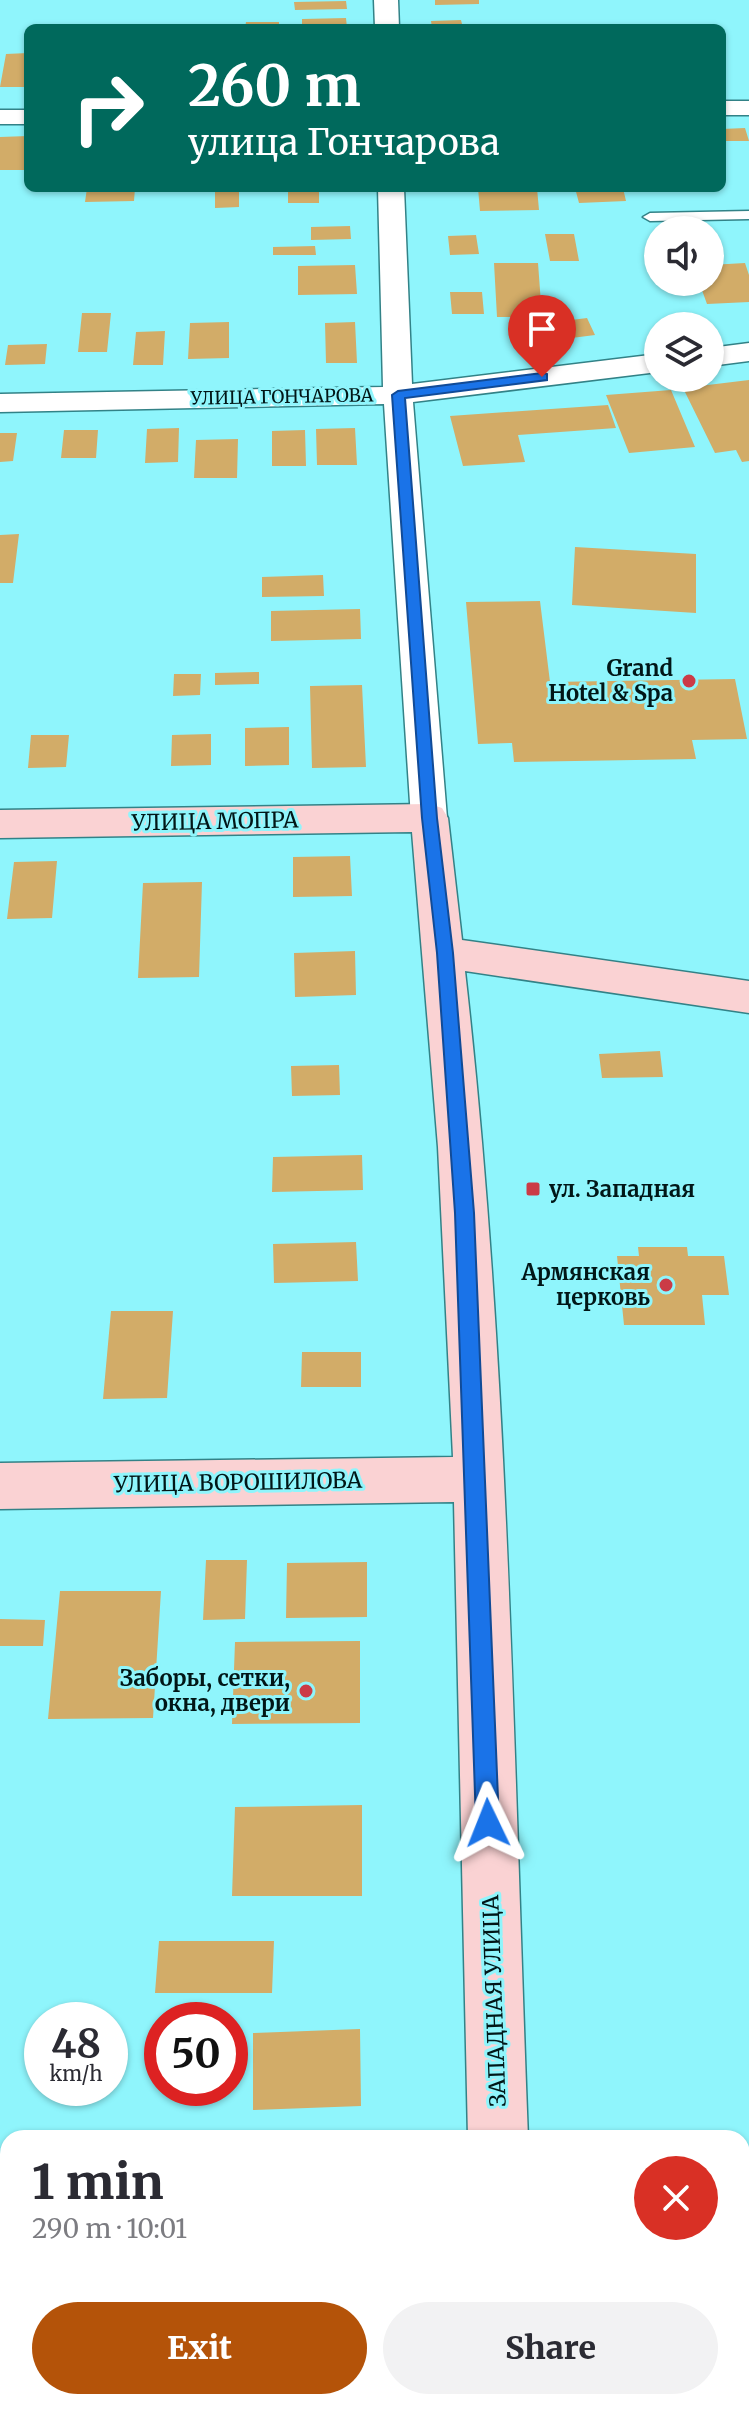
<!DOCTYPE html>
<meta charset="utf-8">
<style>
:root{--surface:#fff;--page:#f2f2f3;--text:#2b2b33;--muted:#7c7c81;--accent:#b45309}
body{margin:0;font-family:Merriweather,serif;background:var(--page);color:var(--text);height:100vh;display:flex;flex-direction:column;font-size:30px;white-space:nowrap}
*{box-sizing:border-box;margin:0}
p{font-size:26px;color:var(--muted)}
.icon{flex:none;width:44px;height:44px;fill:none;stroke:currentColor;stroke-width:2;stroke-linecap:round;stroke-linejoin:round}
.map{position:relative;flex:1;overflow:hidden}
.sheet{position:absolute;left:0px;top:2130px;width:750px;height:280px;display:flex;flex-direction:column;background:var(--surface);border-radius:24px 24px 0 0;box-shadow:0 2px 6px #0004}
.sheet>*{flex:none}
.guide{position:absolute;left:24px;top:24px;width:702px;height:168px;border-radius:12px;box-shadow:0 2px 6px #0004;background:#00695c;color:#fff;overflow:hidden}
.buttons{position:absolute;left:644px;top:216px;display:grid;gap:16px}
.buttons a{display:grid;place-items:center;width:80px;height:80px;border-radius:50%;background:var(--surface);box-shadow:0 2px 6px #0004;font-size:40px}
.speed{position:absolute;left:24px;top:2002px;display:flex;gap:16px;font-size:40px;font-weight:700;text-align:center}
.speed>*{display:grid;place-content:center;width:104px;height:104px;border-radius:50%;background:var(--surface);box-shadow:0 2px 6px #0004;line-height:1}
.speed small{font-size:20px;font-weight:400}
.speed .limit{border:12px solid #d22;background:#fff;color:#111}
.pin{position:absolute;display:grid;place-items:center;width:68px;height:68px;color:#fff;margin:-82px -34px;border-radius:50% 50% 50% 0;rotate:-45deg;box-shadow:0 0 8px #0007}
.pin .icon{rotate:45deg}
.me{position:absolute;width:88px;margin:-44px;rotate:358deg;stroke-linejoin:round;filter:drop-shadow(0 0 6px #0008)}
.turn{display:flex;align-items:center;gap:28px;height:168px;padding:0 32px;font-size:36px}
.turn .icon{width:104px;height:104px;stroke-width:2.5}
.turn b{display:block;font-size:56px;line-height:68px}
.round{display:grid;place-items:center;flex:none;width:84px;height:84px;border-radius:42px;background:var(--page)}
.summary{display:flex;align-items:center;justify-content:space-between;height:136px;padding:0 32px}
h1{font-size:48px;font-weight:800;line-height:60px}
.action{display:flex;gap:16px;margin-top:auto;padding:16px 32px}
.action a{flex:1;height:92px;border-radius:48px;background:var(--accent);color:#fff;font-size:32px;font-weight:800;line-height:92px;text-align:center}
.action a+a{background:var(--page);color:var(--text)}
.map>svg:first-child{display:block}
</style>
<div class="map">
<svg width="749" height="2410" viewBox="0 0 749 2410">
<rect width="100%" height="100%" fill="#8ff5fc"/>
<path fill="#d2ac68" d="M 435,0 L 479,0 L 479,4 L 435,5 Z
M 346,1 L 347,9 L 295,10 L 294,2 Z
M 346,18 L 347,28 L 302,28 L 302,19 Z
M 461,20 L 463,28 L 432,28 L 431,21 Z
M 246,22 L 279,22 L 279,28 L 245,28 Z
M 28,53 L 28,87 L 0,87 L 6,54 Z
M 745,128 L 749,141 L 722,141 L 722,129 Z
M 28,136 L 28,170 L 0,170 L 0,137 Z
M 87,188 L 135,188 L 134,201 L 85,202 Z
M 215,188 L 239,188 L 239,207 L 215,208 Z
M 478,188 L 537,188 L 539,210 L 480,211 Z
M 575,188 L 623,188 L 626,201 L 579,203 Z
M 319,190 L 319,203 L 288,203 L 288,191 Z
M 350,226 L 351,239 L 311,240 L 311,227 Z
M 545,234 L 574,234 L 579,261 L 550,261 Z
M 476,235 L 479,254 L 450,255 L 448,236 Z
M 315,246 L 316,255 L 273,255 L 273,247 Z
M 494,263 L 538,263 L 542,317 L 497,317 Z
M 745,263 L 749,275 L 749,302 L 707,304 L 699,282 L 710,282 L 710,265 Z
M 355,265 L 357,294 L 298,295 L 298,266 Z
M 450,292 L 482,292 L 484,314 L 452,314 Z
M 82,313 L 111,313 L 107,352 L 78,352 Z
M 587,318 L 595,335 L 556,340 L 549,323 Z
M 229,322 L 229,358 L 188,359 L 190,323 Z
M 355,322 L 357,363 L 326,363 L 325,323 Z
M 165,331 L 163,365 L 133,365 L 136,332 Z
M 47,344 L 45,364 L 5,365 L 8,345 Z
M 749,380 L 749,461 L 742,462 L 736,450 L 715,453 L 683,388 Z
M 671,390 L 695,447 L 629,453 L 606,395 Z
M 608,405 L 616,428 L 518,435 L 525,462 L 463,466 L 450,416 Z
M 179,428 L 178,462 L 145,463 L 147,429 Z
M 355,428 L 357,465 L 317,465 L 316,429 Z
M 64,430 L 98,430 L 96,458 L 61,458 Z
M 305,430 L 306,466 L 272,466 L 272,431 Z
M 0,433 L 17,433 L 13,461 L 0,462 Z
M 238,439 L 237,478 L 194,478 L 196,440 Z
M 19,534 L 13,583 L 0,583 L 0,535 Z
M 575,547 L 696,554 L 696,613 L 572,605 Z
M 323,575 L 324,596 L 262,597 L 262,577 Z
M 540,601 L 550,682 L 735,679 L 747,739 L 692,740 L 696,759 L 514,762 L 512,743 L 478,744 L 466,602 Z
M 360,609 L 361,639 L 271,641 L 271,611 Z
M 259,672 L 259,684 L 215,685 L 215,673 Z
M 174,674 L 201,674 L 200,695 L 173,696 Z
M 362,685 L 366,767 L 312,768 L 310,686 Z
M 289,727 L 289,765 L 245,766 L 245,728 Z
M 211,734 L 211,765 L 171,766 L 172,735 Z
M 31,735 L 69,735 L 66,767 L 28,768 Z
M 350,856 L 352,896 L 293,897 L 293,857 Z
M 57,861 L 52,918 L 7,919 L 14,862 Z
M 202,882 L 199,977 L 138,978 L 143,883 Z
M 355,951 L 356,995 L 295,997 L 294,953 Z
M 660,1051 L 663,1077 L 602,1078 L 599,1054 Z
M 339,1065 L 340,1095 L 292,1096 L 291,1066 Z
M 362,1155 L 363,1190 L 272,1192 L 273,1157 Z
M 356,1242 L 358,1281 L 274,1283 L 273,1244 Z
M 638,1247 L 687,1247 L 688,1256 L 724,1256 L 729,1295 L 702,1295 L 705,1325 L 624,1325 L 617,1256 L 639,1256 Z
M 111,1311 L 173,1311 L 167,1398 L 103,1399 Z
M 302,1352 L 361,1352 L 361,1387 L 301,1387 Z
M 206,1560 L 247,1560 L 245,1619 L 203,1620 Z
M 367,1562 L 367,1617 L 286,1618 L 287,1563 Z
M 60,1591 L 161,1591 L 153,1718 L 48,1719 Z
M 0,1619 L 45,1620 L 43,1646 L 0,1646 Z
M 360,1641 L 360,1723 L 232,1724 L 235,1642 Z
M 362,1805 L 362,1896 L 232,1896 L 235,1807 Z
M 159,1941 L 274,1941 L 272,1993 L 155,1993 Z
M 360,2029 L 361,2106 L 253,2110 L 253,2033 Z
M 0,2384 L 8,2384 L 8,2402 L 105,2402 L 105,2410 L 0,2410 Z
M 181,2402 L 285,2402 L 285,2410 L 181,2410 Z"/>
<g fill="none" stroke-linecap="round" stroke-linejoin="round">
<g stroke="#328287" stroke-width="3">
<path id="lane" d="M 749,211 L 749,219 L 650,221 L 643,217 L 650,213 Z"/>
</g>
<g stroke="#328287" stroke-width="3">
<path id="street" d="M 374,0 L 398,0 L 399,28 L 375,28 Z
M 722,101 L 749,101 L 749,115 L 722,115 Z
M 0,110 L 28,110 L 28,124 L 0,124 Z
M 378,188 L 404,188 L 412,384 L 658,354 L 658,372 L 413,402 L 447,818 L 442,827 L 429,831 L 416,827 L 411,818 L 384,404 L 0,412 L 0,394 L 383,387 Z
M 749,343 L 749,361 L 710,366 L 710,348 Z"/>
</g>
<g stroke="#328287" stroke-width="3">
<path id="secondary" d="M 429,804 L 442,808 L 448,818 L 462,940 L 749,981 L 749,1013 L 465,971 C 509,1358 513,1749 528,2138 L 468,2138 L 454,1502 L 0,1509 L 0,1463 L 453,1457 L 438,1147 L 412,832 L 0,838 L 0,810 Z
M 475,2402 L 539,2402 L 539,2410 L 475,2410 Z"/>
</g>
<use href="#lane" fill="#fff" fill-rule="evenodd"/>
<use href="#street" fill="#fff" fill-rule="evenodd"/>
<use href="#secondary" fill="#fad2d3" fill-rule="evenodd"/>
</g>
<path fill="#1a73e8" stroke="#114b97" stroke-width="2" d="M 542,373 L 547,374 L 547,380 L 405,398 L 437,818 L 453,953 L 474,1213 L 499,1823 L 496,1831 L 488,1834 L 480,1831 L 476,1823 L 455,1213 L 437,953 L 422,818 L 392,395 L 398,391 Z"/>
<g fill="#cb3b46" stroke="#8ff5fc" stroke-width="3">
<circle cx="689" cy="681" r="8"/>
<rect x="525" y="1181" width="16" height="16" rx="4"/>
<circle cx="666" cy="1285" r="8"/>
<circle cx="306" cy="1691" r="8"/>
</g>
<g text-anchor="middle" stroke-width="6" stroke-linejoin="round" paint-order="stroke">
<g font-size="18" fill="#011617" stroke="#8ff5fc">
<text transform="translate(282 397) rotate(-1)" y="6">УЛИЦА ГОНЧАРОВА</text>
</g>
<g font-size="22" font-weight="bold" fill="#011617" stroke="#8ff5fc" text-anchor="end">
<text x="673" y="676">Grand<tspan x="673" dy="25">Hotel &amp; Spa</tspan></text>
<text x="549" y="1197" text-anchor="start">ул. Западная</text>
<text x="650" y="1280">Армянская<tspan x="650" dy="25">церковь</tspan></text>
<text x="290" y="1686">Заборы, сетки,<tspan x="290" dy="25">окна, двери</tspan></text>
</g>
<g font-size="22" fill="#011617" stroke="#8ff5fc">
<text transform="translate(215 821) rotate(-1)" y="8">УЛИЦА МОПРА</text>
<text transform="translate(238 1482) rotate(-1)" y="8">УЛИЦА ВОРОШИЛОВА</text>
<text transform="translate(494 2001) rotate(-92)" y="8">ЗАПАДНАЯ УЛИЦА</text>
</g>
</g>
</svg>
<div class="buttons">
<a><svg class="icon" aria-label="sound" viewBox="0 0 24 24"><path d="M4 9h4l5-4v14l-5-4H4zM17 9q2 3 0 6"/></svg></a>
<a><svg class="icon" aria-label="layers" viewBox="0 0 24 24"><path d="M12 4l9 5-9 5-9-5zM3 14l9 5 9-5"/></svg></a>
</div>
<div class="speed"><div>48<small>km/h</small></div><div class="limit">50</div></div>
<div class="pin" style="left:542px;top:377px;background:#d93025"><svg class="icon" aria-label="arrive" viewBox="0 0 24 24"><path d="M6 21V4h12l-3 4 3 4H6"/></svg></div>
<svg class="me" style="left:488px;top:1823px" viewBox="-20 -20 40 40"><path d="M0-17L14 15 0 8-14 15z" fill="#1a73e8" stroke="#fff" stroke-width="4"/></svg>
<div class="guide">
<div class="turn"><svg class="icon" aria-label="right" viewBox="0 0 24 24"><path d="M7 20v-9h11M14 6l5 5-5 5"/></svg><div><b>260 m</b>улица Гончарова</div></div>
</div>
<section class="sheet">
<div class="summary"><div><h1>1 min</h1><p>290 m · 10:01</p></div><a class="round" style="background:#d93025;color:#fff"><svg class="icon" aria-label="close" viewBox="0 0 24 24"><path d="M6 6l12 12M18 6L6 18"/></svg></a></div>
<div class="action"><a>Exit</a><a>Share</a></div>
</section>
</div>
